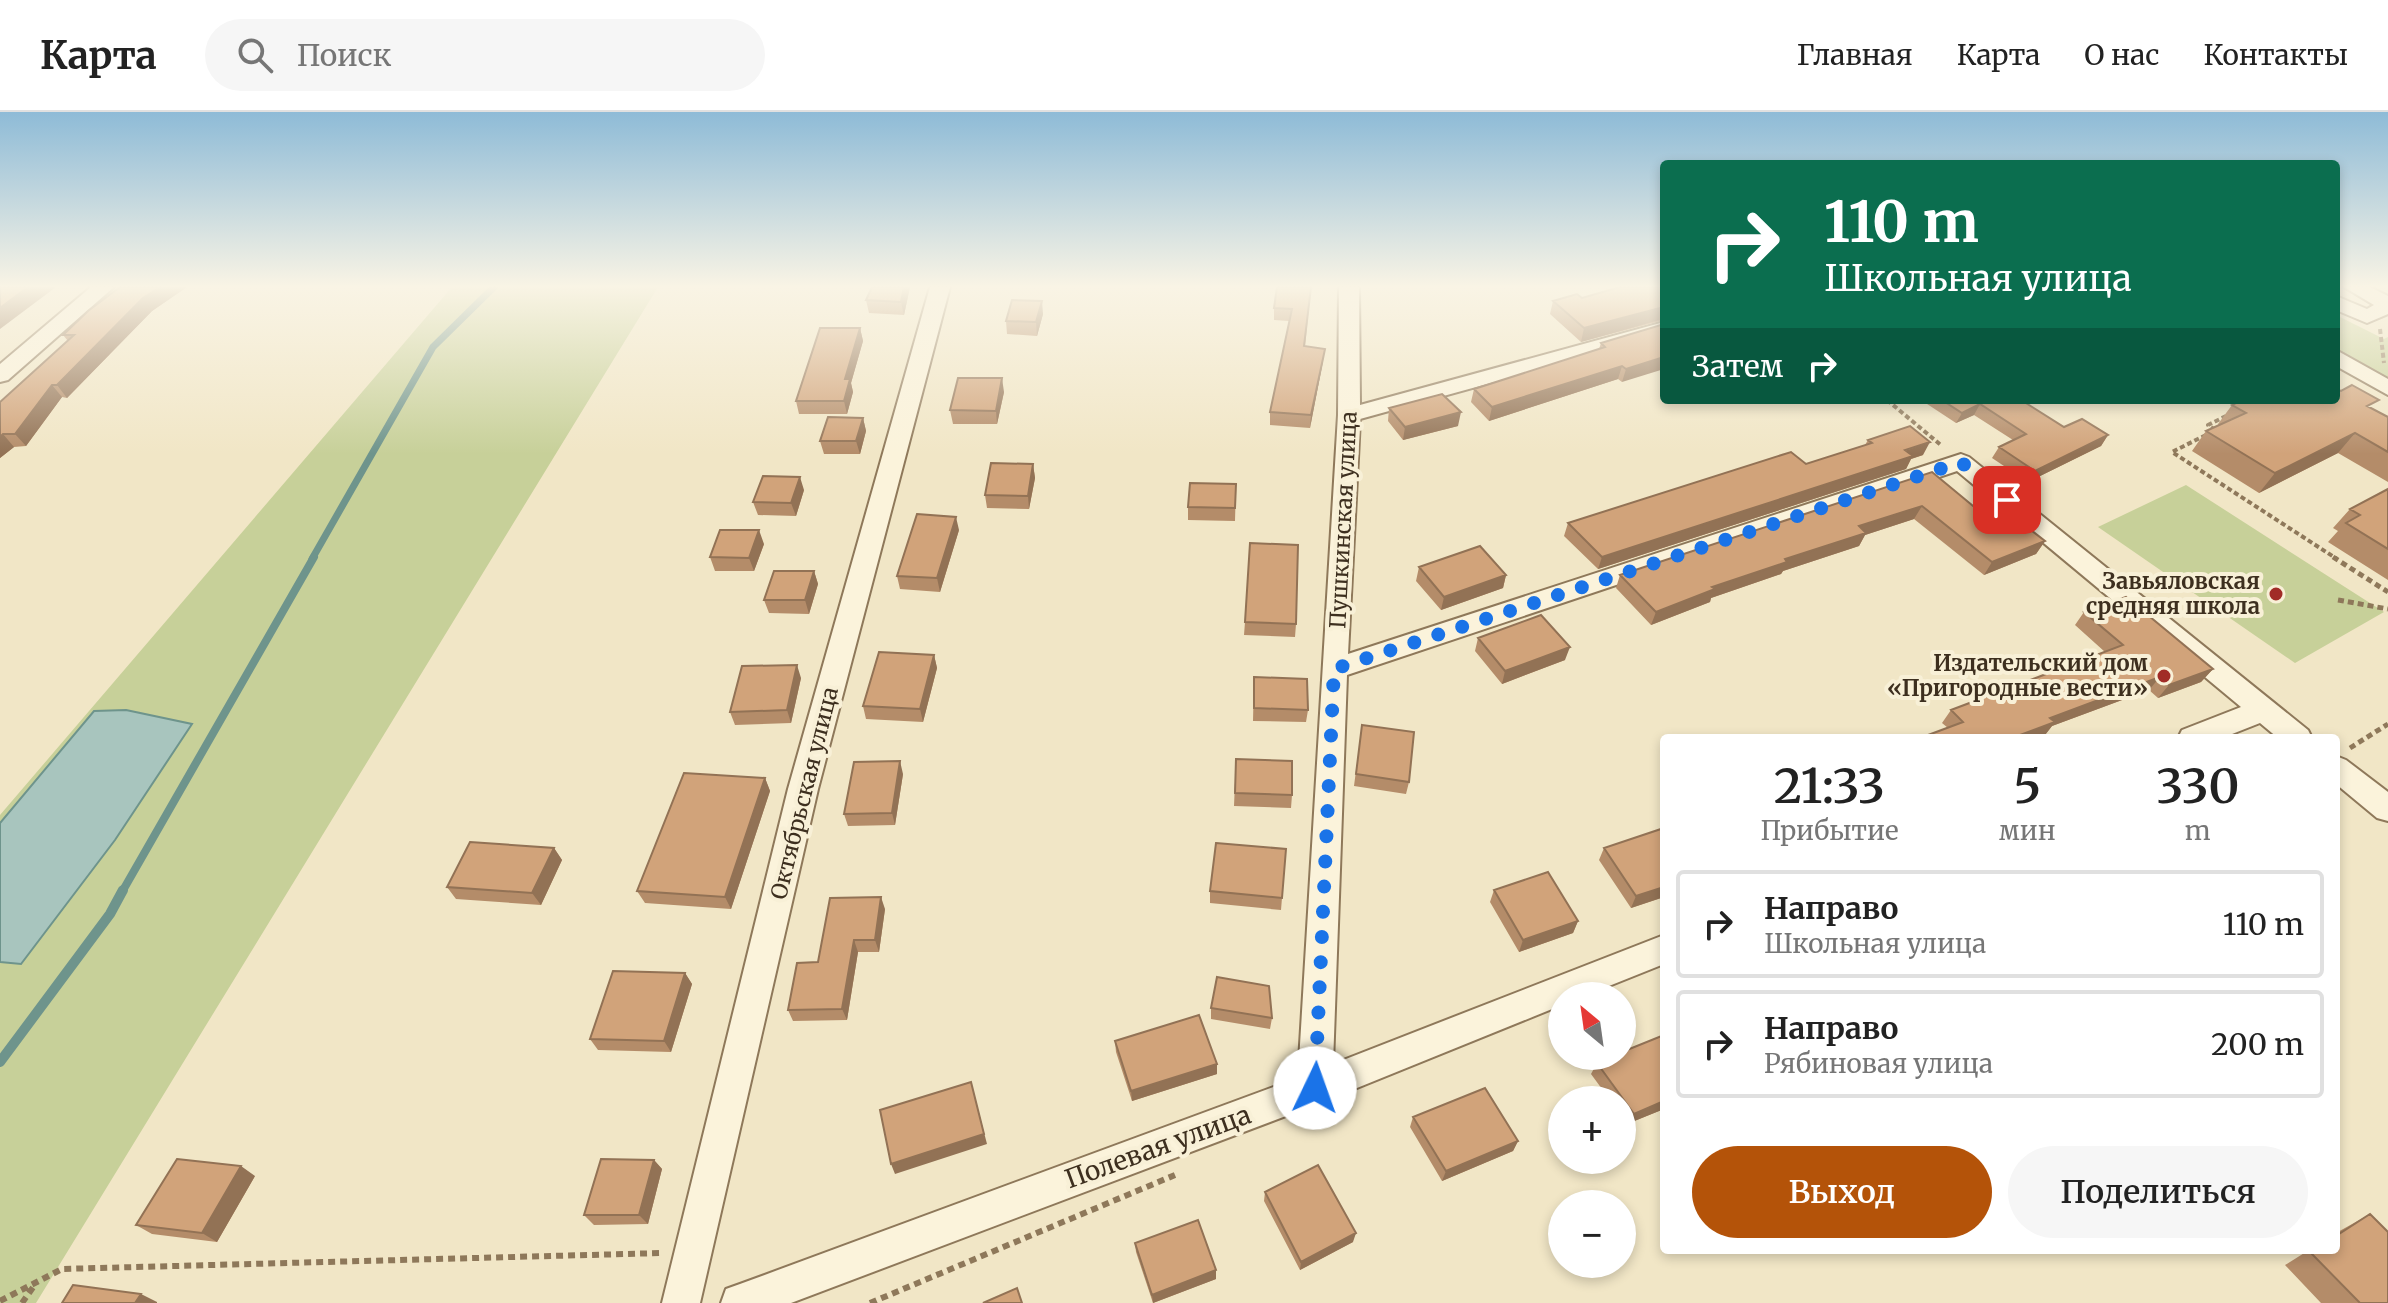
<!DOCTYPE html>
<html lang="ru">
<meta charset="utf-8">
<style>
:root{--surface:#fff;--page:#f6f6f6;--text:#222;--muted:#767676;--line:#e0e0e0;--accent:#b45309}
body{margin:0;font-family:Merriweather,serif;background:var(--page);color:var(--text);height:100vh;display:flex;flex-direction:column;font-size:30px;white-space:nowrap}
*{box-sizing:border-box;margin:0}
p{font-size:26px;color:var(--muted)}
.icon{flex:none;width:44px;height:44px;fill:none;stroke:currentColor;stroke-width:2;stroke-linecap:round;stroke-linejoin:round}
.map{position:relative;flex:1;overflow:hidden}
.panel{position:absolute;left:1660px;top:622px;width:680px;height:520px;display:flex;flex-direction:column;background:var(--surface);border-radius:8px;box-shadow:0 4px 12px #0003}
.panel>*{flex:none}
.hud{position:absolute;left:1660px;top:48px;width:680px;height:244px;border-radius:8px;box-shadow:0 4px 12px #0003;background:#0b6e4f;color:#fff;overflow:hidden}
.needle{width:52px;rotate:331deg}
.buttons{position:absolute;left:1548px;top:870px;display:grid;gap:16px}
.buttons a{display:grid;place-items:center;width:88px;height:88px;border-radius:50%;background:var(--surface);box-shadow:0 4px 12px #0003;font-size:40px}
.pin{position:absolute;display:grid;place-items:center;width:68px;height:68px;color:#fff;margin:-34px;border-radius:16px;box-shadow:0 4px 12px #0006}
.me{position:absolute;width:88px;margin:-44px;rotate:3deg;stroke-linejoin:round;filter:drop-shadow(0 0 6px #0008)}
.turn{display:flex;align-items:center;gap:28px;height:168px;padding:0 32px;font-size:36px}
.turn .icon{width:104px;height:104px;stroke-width:2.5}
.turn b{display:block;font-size:56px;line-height:68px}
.then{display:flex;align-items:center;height:76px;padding:0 32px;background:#0003;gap:16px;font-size:30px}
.eta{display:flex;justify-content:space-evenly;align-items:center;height:136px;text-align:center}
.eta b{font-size:48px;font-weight:600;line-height:56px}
.button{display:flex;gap:16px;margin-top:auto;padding:16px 32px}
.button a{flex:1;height:92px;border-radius:48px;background:var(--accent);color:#fff;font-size:32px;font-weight:600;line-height:92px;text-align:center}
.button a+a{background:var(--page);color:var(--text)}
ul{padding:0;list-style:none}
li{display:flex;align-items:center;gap:24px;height:108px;margin:0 16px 12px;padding:0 16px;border:4px solid var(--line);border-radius:8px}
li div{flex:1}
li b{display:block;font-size:30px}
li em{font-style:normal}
header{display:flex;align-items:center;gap:48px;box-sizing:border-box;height:112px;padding:0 40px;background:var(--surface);border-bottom:2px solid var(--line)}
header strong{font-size:38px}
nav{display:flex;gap:44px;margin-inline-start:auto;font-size:28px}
.search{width:560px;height:72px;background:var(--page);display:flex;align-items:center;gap:20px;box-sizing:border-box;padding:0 28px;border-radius:44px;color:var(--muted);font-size:30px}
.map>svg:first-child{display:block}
</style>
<header>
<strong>Карта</strong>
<div class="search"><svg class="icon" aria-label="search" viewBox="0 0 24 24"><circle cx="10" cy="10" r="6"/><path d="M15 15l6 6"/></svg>Поиск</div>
<nav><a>Главная</a><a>Карта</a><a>О нас</a><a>Контакты</a></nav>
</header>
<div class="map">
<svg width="2388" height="1191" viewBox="0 0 2388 1191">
<rect width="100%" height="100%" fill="#f1e6c6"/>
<path fill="#c7d099" d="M 452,175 L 658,175 L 36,1191 L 0,1191 L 0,703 Z
M 2336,203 L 2384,227 L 2388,225 L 2388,270 L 2336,240 Z
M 2186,373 L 2384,500 L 2295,551 L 2098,415 Z"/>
<path fill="#a8c5be" stroke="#6e948c" stroke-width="2" d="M 126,598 L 192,612 L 115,728 L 21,852 L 0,850 L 0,711 L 94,599 Z"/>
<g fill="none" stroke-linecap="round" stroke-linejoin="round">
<path stroke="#6e948c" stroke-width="7" d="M 312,447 L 433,235 L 494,175"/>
<path stroke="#6e948c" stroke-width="8" d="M 122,780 L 314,445"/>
<path stroke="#6e948c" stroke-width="10" d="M 0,950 L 110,802 L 123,778"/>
<g stroke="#8e785a" stroke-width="4">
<path id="minor" d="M 91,175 L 114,175 L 8,268 L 0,270 L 0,252 Z
M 930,175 L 950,175 L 818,677 L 700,1191 L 662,1191 L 788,677 Z
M 1339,175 L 1359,175 L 1360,293 L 1664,210 L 1664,223 L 1360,307 L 1348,542 L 1961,342 L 1969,345 L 2308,618 L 2312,626 L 2278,626 L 2260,611 L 2222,626 L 2178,626 L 2182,618 L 2241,595 L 1957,359 L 1347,563 L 1333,952 L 1664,823 L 1664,852 L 1584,884 L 1562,884 L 1562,893 L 1315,993 L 791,1191 L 721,1191 L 726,1177 L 740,1172 L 1298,966 L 1338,303 Z
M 2344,175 L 2370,175 L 2388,184 L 2388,202 L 2367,211 L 2336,198 L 2336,184 L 2367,197 L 2374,193 Z
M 2336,238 L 2388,267 L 2388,283 L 2336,254 Z
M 2336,644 L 2346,648 L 2388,680 L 2388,709 L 2377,706 L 2336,672 Z"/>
</g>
<path stroke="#8e785a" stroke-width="4" stroke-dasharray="5 3" stroke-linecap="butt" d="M 2380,217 L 2384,251
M 1887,288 L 1942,334
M 2215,318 L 2208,313 L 2226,304
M 2206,323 L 2172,340 L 2337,447"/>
<path stroke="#8e785a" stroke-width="5" stroke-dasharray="6 4" stroke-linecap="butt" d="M 2333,445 L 2388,480
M 2338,488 L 2388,497
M 2350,636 L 2388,612"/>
<path stroke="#8e785a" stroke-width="6" stroke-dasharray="7 5" stroke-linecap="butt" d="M 0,1189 L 62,1157 L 663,1141
M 22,1191 L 36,1171
M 870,1191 L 1175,1063"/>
<use href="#minor" fill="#fbf3db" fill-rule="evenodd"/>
</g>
<path fill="#b48c69" d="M 120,175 L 187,175 L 152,199 L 67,286 L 62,285 L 26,334 L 14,335 L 0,346 L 0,290 L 68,229 L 63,223 Z
M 910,175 L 904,203 L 869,201 L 866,188 Z
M 1311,175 L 1305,234 L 1323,249 L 1310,316 L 1270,313 L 1270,300 L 1289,209 L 1274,208 L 1274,196 Z
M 1664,175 L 1664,208 L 1581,230 L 1550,202 L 1553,189 Z
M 1043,202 L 1037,224 L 1007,222 L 1006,209 Z
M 1664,212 L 1622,270 L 1618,267 L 1489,309 L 1471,290 L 1474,277 L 1599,237 L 1601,231 Z
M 860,216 L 863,229 L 851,271 L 853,280 L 847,302 L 799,302 L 796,289 Z
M 1004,280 L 997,312 L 953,312 L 950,298 Z
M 1921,288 L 2021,288 L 2064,315 L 2108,323 L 2101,334 L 2028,370 L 1992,346 L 1999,335 L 2013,328 L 1974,303 L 1956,311 Z
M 2232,293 L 2372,296 L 2388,305 L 2388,370 L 2338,341 L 2259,381 L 2192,339 L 2206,319 L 2219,313 L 2218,312 Z
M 1389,296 L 1458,314 L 1403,328 L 1388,309 Z
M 863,306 L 866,319 L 860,342 L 824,342 L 820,329 Z
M 1868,328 L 1923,343 L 1911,347 L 1906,357 L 1598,457 L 1564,424 L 1568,411 L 1806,352 L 1865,333 Z
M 1033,352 L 1035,366 L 1029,397 L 987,396 L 985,383 Z
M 1932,360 L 1990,408 L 2045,429 L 2036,442 L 1984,463 L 1914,407 L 1865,423 L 1859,434 L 1783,459 L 1781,462 L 1711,486 L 1710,490 L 1651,513 L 1616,476 L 1620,463 Z
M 1236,372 L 1235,409 L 1188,408 L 1188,395 Z
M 2388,377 L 2388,468 L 2328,430 L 2338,419 L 2333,416 L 2350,397 Z
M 804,378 L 796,404 L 758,403 L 753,390 Z
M 959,418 L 940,480 L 900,477 L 897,464 Z
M 764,432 L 754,459 L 715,459 L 710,445 Z
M 1419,455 L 1506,463 L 1503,476 L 1441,498 L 1416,469 Z
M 814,459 L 818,472 L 809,502 L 769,501 L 764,488 Z
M 2084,500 L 2213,557 L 2201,570 L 2158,586 L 2149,578 L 2052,614 L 2045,623 L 1948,616 L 1942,611 L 1951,598 L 2105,540 L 2075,513 Z
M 1245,510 L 1296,512 L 1295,525 L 1244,523 Z
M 1478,526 L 1565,548 L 1502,572 L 1475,539 Z
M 934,543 L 937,556 L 923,610 L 866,607 L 863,594 Z
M 1254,565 L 1308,598 L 1306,610 L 1253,609 Z
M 801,566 L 791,611 L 735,613 L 730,600 Z
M 1362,613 L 1409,670 L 1406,682 L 1354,674 Z
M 1236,647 L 1292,683 L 1291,696 L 1234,694 Z
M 903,662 L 895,713 L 848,714 L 844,702 Z
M 765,666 L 770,679 L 731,797 L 645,791 L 637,779 Z
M 1664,716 L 1664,785 L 1631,796 L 1599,748 L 1604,736 Z
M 554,736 L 562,748 L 541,793 L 456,787 L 447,775 Z
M 1286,737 L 1281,798 L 1210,791 L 1210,779 Z
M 1494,778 L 1578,809 L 1573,821 L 1519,840 L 1490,790 Z
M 885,797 L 879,840 L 858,840 L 847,908 L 793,909 L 788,898 L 818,850 Z
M 685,861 L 692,872 L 671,940 L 598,938 L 590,927 Z
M 1211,896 L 1272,906 L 1270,917 L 1211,907 Z
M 1664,923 L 1664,997 L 1627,1012 L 1622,1005 L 1622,988 L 1610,988 L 1591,962 L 1597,951 Z
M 1115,929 L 1217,962 L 1132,989 L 1116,940 Z
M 1413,1005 L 1518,1029 L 1513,1039 L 1442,1069 L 1410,1015 Z
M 654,1048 L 662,1057 L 648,1112 L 594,1113 L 584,1103 Z
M 255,1064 L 217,1130 L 152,1122 L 136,1113 Z
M 1265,1080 L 1353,1130 L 1300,1158 L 1264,1089 Z
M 2370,1102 L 2388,1191 L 2321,1191 L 2285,1153 L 2309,1138 L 2336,1138 L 2336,1121 Z
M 1135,1131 L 1216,1167 L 1153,1191 L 1136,1140 Z"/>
<path fill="#927255" d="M 28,175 L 56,175 L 0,217 L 0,196 Z
M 160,175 L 187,175 L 152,199 L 67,286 L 57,273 L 143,186 Z
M 904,175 L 910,175 L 904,203 L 901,190 Z
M 1042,189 L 1043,202 L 1037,224 L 1036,210 Z
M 1664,195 L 1663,207 L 1581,230 L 1584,216 Z
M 860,216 L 863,229 L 851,271 L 853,280 L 847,302 L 844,289 L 845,267 Z
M 1325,237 L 1323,249 L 1310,316 L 1311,303 Z
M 1664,245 L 1664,257 L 1622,270 L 1626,257 Z
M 1622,254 L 1618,267 L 1489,309 L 1492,295 Z
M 1002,266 L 1004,280 L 997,312 L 996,299 Z
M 52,273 L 62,285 L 26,334 L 15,322 Z
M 1980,292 L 1974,303 L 1956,311 L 1962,301 Z
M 1461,300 L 1458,314 L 1403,328 L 1405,315 Z
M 863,306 L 866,319 L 860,342 L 856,329 Z
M 2355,321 L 2338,341 L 2259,381 L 2275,361 Z
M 3,322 L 14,335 L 0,346 L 0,325 Z
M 2108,323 L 2101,334 L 2028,370 L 2035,359 Z
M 1930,330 L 1923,343 L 1911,347 L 1906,357 L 1598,457 L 1602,445 Z
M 1033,352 L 1035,366 L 1029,397 L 1028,384 Z
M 800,365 L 804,378 L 796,404 L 791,391 Z
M 1922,394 L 1914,407 L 1865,423 L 1859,434 L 1783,459 L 1781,462 L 1711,486 L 1710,490 L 1651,513 L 1656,500 L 1712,475 L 1785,447 L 1859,414 Z
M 956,405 L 959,418 L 940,480 L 937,466 Z
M 759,418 L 764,432 L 754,459 L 749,446 Z
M 2045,429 L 2036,442 L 1984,463 L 1992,450 Z
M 814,459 L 818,472 L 809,502 L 805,488 Z
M 1506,463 L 1503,476 L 1441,498 L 1444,485 Z
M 1570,535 L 1565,548 L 1502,572 L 1505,559 Z
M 934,543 L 937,556 L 923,610 L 920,597 Z
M 797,553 L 801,566 L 791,611 L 787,598 Z
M 2213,557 L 2201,570 L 2158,586 L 2169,573 Z
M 2160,565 L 2149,578 L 2052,614 L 2045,623 L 2037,626 L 2012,626 L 2050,606 Z
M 900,649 L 903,662 L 895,713 L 892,701 Z
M 765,666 L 770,679 L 731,797 L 725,785 Z
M 554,736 L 562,748 L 541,793 L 532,781 Z
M 1664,775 L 1664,785 L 1631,796 L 1636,784 Z
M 881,785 L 885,797 L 879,840 L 875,828 Z
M 1578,809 L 1573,821 L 1519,840 L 1523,828 Z
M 854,828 L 858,840 L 847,908 L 842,897 Z
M 685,861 L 692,872 L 671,940 L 664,929 Z
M 1217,952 L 1217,962 L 1132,989 L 1131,979 Z
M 971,970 L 987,1032 L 895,1062 L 891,1052 Z
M 1664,989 L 1664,997 L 1627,1012 L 1634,1002 Z
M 1518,1029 L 1513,1039 L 1442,1069 L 1446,1059 Z
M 654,1048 L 662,1057 L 648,1112 L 639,1103 Z
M 241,1054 L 255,1064 L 217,1130 L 202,1121 Z
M 1356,1121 L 1353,1130 L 1300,1158 L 1301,1150 Z
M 1216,1158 L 1216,1167 L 1153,1191 L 1152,1183 Z
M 141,1182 L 157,1190 L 157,1191 L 135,1191 Z"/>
<path fill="#d1a37a" stroke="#927255" stroke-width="2" d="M 0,175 L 28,175 L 0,196 Z
M 120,175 L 160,175 L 143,186 L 57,273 L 52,273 L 15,322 L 3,322 L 0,325 L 0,290 L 74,223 L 63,223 L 88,199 Z
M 872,175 L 904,175 L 901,190 L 866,188 Z
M 1277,175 L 1311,175 L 1304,234 L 1325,237 L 1311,303 L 1270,300 L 1292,197 L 1274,196 Z
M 1620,175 L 1664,175 L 1664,195 L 1584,216 L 1553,189 L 1577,182 L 1582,186 Z
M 1012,188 L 1042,189 L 1036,210 L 1006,209 Z
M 1664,212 L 1664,245 L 1626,257 L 1622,254 L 1492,295 L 1474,277 L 1605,235 L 1601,231 Z
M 820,216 L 860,216 L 845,267 L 850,267 L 844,289 L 796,289 Z
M 958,266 L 1002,266 L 996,299 L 950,298 Z
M 2352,273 L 2379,288 L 2367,294 L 2388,305 L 2388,340 L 2355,321 L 2275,361 L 2206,319 L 2246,301 L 2232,293 L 2242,288 L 2336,288 L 2336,277 L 2341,279 Z
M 1442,282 L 1461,300 L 1405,315 L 1389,296 Z
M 1942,288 L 2021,288 L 2064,315 L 2082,307 L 2108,323 L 2035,359 L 1999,335 L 2026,322 L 1980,292 L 1962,301 Z
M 828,305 L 863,306 L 856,329 L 820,329 Z
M 1910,314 L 1930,330 L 1905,338 L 1913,344 L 1602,445 L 1568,411 L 1791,340 L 1806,352 L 1872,331 L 1868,328 Z
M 991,351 L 1033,352 L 1028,384 L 985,383 Z
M 1932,360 L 1990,408 L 2009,401 L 2045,429 L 1992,450 L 1922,394 L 1859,414 L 1866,421 L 1785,447 L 1787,450 L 1712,475 L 1715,477 L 1656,500 L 1620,463 Z
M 763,364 L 800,365 L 791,391 L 753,390 Z
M 1190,371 L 1236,372 L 1235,396 L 1188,395 Z
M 2388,377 L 2388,437 L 2346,411 L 2360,403 L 2350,397 Z
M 917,402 L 956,405 L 937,466 L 897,464 Z
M 720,418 L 759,418 L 749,446 L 710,445 Z
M 1250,431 L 1298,433 L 1296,512 L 1245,510 Z
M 1480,434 L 1506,463 L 1444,485 L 1419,455 Z
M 774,459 L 814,459 L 805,488 L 764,488 Z
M 2126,485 L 2213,557 L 2169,573 L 2160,565 L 2050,606 L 2055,610 L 2012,626 L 1920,626 L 1963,610 L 1951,598 L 2123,533 L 2084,500 Z
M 1541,503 L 1570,535 L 1505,559 L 1478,526 Z
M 879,540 L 934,543 L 920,597 L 863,594 Z
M 797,553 L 787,598 L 730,600 L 742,554 Z
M 1254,565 L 1307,567 L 1308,598 L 1254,596 Z
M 1362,613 L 1414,620 L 1409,670 L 1356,662 Z
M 1236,647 L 1292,649 L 1292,683 L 1235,681 Z
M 900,649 L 892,701 L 844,702 L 854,650 Z
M 684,661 L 765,666 L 725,785 L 637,779 Z
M 1664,716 L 1664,775 L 1636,784 L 1604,736 Z
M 470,730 L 554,736 L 532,781 L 447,775 Z
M 1216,731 L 1286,737 L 1282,786 L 1210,779 Z
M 1548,760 L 1578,809 L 1523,828 L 1494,778 Z
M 881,785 L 875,828 L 854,828 L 842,897 L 788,898 L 797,851 L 818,850 L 830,786 Z
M 613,859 L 685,861 L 664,929 L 590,927 Z
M 1217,865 L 1269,874 L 1272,906 L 1211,896 Z
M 1199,903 L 1217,952 L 1131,979 L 1115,929 Z
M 1664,923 L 1664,989 L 1634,1002 L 1597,951 L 1613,944 L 1622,944 L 1622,940 Z
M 971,970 L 984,1022 L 891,1052 L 880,998 Z
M 1485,976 L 1518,1029 L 1446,1059 L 1413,1005 Z
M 177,1047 L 241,1054 L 202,1121 L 136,1113 Z
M 601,1047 L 654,1048 L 639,1103 L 584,1103 Z
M 1318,1053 L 1356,1121 L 1301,1150 L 1265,1080 Z
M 2370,1102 L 2388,1120 L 2388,1191 L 2360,1191 L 2310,1140 L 2314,1138 L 2336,1138 L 2336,1124 Z
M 1198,1108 L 1216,1158 L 1152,1183 L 1135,1131 Z
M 73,1173 L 141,1182 L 135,1191 L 62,1191 Z
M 1017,1176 L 1022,1191 L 983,1191 Z"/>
<linearGradient id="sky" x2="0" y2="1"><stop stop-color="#8ebbd7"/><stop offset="0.51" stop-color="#f9f4e5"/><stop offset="1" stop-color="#f9f4e5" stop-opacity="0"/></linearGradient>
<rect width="2388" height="342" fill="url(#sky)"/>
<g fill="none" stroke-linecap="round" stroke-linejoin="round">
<path stroke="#1a73e8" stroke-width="14" stroke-dasharray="0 25.2" d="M 1315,976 L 1334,557 L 1961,350 L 2007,388"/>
</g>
<g fill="#a12c27" stroke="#f8f0d7" stroke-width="3">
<circle cx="2276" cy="482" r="8"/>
<circle cx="2164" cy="564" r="8"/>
</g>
<g text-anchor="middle" stroke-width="8" stroke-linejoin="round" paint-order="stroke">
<g font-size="22" fill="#3d2f1f" stroke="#f8f0d7">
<text transform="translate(1343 408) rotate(-87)" y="8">Пушкинская улица</text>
<text transform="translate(804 681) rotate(-76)" y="8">Октябрьская улица</text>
</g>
<g font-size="22" font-weight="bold" fill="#3d2f1f" stroke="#f8f0d7" text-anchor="end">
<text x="2260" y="477">Завьяловская<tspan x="2260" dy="25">средняя школа</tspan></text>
<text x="2148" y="559">Издательский дом<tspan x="2148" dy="25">«Пригородные вести»</tspan></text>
</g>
<g font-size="26" fill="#3d2f1f" stroke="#f8f0d7">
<text transform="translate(1158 1035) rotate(-20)" y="9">Полевая улица</text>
</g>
</g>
</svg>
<div class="buttons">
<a><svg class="needle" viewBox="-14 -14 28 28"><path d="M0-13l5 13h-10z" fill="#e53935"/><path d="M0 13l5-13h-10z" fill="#767676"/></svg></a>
<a>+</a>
<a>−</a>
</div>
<div class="pin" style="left:2007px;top:388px;background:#d93025"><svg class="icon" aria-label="arrive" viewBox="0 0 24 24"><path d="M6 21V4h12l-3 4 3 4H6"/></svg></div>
<svg class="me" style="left:1315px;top:976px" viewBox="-20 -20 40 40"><circle r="19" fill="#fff"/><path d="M0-13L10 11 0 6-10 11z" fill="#1a73e8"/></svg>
<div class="hud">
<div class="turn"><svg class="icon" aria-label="right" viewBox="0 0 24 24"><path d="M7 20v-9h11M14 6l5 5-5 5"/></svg><div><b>110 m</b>Школьная улица</div></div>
<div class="then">Затем<svg class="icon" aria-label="right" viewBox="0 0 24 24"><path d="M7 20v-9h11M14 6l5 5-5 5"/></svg></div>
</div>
<section class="panel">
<div class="eta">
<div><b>21:33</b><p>Прибытие</p></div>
<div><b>5</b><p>мин</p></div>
<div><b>330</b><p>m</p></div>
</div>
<ul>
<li><svg class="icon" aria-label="right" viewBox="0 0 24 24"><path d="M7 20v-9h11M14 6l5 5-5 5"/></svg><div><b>Направо</b><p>Школьная улица</p></div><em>110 m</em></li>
<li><svg class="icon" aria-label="right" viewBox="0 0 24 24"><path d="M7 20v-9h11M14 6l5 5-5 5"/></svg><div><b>Направо</b><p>Рябиновая улица</p></div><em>200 m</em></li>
</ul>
<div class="button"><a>Выход</a><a>Поделиться</a></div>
</section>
</div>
